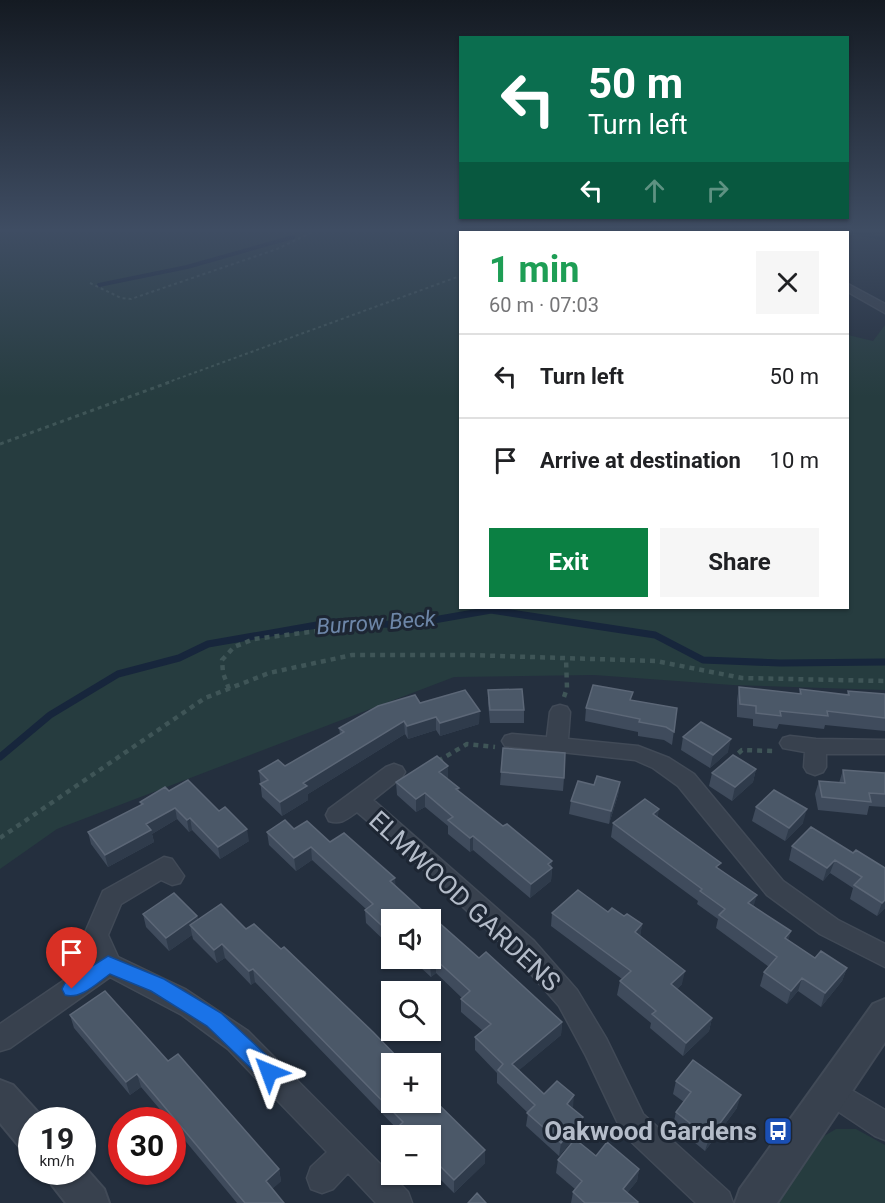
<!DOCTYPE html>
<meta charset="utf-8">
<style>
:root{--surface:#fff;--page:#f6f6f6;--text:#202124;--muted:#757577;--line:#e0e0e0;--accent:#0b8043}
body{margin:0;font-family:Roboto,sans-serif;background:var(--page);color:var(--text);height:100vh;display:flex;flex-direction:column;font-size:22px;white-space:nowrap}
*{box-sizing:border-box;margin:0}
p{font-size:20px;color:var(--muted)}
.icon{flex:none;width:33px;height:33px;fill:none;stroke:currentColor;stroke-width:2;stroke-linecap:round;stroke-linejoin:round}
.map{position:relative;flex:1;overflow:hidden}
.details{position:absolute;left:459px;top:231px;width:390px;height:378px;display:flex;flex-direction:column;background:var(--surface);border-radius:0px;box-shadow:0 2px 4px #0004}
.details>*{flex:none}
.banner{position:absolute;left:459px;top:36px;width:390px;height:183px;border-radius:0px;box-shadow:0 2px 4px #0004;background:#0b6e4f;color:#fff;overflow:hidden}
.fabs{position:absolute;left:381px;top:909px;display:grid;gap:12px}
.fabs a{display:grid;place-items:center;width:60px;height:60px;border-radius:0px;background:var(--surface);box-shadow:0 2px 4px #0004;font-size:30px}
.speed{position:absolute;left:18px;top:1107px;display:flex;gap:12px;font-size:30px;font-weight:700;text-align:center}
.speed>*{display:grid;place-content:center;width:78px;height:78px;border-radius:50%;background:var(--surface);box-shadow:0 2px 4px #0004;line-height:1}
.speed small{font-size:15px;font-weight:400}
.speed .limit{border:9px solid #d22;background:#fff;color:#111}
.pin{position:absolute;display:grid;place-items:center;width:51px;height:51px;color:#fff;margin:-62px -26px;border-radius:50% 50% 50% 0;rotate:-45deg;box-shadow:0 0 6px #0007}
.pin .icon{rotate:45deg}
.me{position:absolute;width:66px;margin:-33px;rotate:316deg;stroke-linejoin:round;filter:drop-shadow(0 0 4px #0008)}
.turn{display:flex;align-items:center;gap:21px;height:126px;padding:0 30px;font-size:27px}
.turn .icon{width:78px;height:78px;stroke-width:2.5}
.turn b{display:block;font-size:42px;line-height:51px}
.lanes{display:flex;align-items:center;height:57px;padding:0 30px;background:#0003;justify-content:center;gap:30px;direction:ltr}
.lanes .off{opacity:.35}
.round{display:grid;place-items:center;flex:none;width:63px;height:63px;border-radius:0px;background:var(--page)}
.head{display:flex;align-items:center;justify-content:space-between;height:102px;padding:0 30px}
h1{font-size:36px;font-weight:700;line-height:45px;color:#1e9e55}
.primary-button{display:flex;gap:12px;margin-top:auto;padding:12px 30px}
.primary-button a{flex:1;height:69px;border-radius:0px;background:var(--accent);color:#fff;font-size:24px;font-weight:700;line-height:69px;text-align:center}
.primary-button a+a{background:var(--page);color:var(--text)}
ul{padding:0;list-style:none}
li{display:flex;align-items:center;gap:18px;height:84px;padding:0 30px;border-top:2px solid var(--line)}
li div{flex:1}
li b{display:block;font-size:22px}
li em{font-style:normal}
.map>svg:first-child{display:block}
</style>
<div class="map">
<svg width="885" height="1203" viewBox="0 0 885 1203">
<rect width="100%" height="100%" fill="#242f3e"/>
<path fill="#263c3f" d="M 0,229 L 538,229 L 546,232 L 460,232 L 460,608 L 848,608 L 848,335 L 873,341 L 885,325 L 885,690 L 732,685 L 594,675 L 454,677 L 57,829 L 0,869 Z
M 836,1129 L 856,1129 L 885,1145 L 885,1203 L 775,1203 L 819,1139 Z"/>
<g fill="none" stroke-linecap="round" stroke-linejoin="round">
<path stroke="#17263c" stroke-width="4" d="M 849,231 L 885,239
M 99,285 L 187,267 L 293,237"/>
<path stroke="#17263c" stroke-width="7" d="M 0,757 L 50,715 L 118,674 L 179,658 L 208,644 L 334,622 L 405,625 L 491,610 L 655,635 L 703,660 L 780,663 L 885,662"/>
<g stroke="#414a57" stroke-width="3">
<path id="minor" d="M 749,229 L 760,229 L 763,232 L 752,232 Z
M 848,284 L 885,304 L 885,313 L 848,292 Z
M 560,705 L 567,707 L 570,712 L 568,739 L 638,746 L 669,758 L 694,774 L 783,881 L 838,920 L 885,944 L 885,967 L 820,934 L 767,895 L 678,786 L 653,768 L 635,760 L 505,746 L 502,741 L 505,736 L 512,734 L 547,737 L 550,712 L 553,707 Z
M 790,736 L 816,739 L 885,740 L 885,754 L 826,754 L 826,767 L 823,772 L 815,775 L 807,772 L 804,767 L 805,752 L 783,748 L 780,743 L 783,738 Z
M 394,764 L 402,767 L 405,772 L 402,777 L 373,800 L 534,941 L 577,990 L 606,1038 L 643,1114 L 729,1192 L 733,1203 L 696,1203 L 623,1134 L 586,1056 L 559,1006 L 516,957 L 409,856 L 357,812 C 347,819 341,825 329,821 L 326,815 L 329,809 L 386,767 Z
M 164,857 L 172,859 L 184,876 L 180,883 L 172,885 L 161,880 L 121,904 L 108,935 L 118,957 L 185,989 L 248,1031 L 408,1192 L 412,1203 L 376,1203 L 348,1173 L 333,1189 L 322,1193 L 311,1189 L 307,1178 L 311,1167 L 327,1152 L 228,1049 L 182,1015 L 110,977 L 10,1048 L 0,1051 L 0,1024 L 94,960 L 84,935 L 103,891 Z
M 831,1078 L 885,1110 L 885,1140 L 875,1136 L 821,1100 L 817,1091 L 821,1082 Z"/>
</g>
<g stroke="#414a57" stroke-width="4">
<path id="tertiary" d="M 885,999 L 885,1042 L 777,1203 L 735,1203 L 740,1189 L 873,1004 Z
M 0,1080 L 13,1085 L 45,1120 L 32,1120 L 32,1151 L 19,1146 L 0,1123 Z
M 82,1164 L 104,1189 L 109,1203 L 66,1203 L 52,1185 L 47,1172 L 82,1172 Z"/>
</g>
<path stroke="#3f5557" stroke-width="2" stroke-dasharray="3 3" stroke-linecap="butt" d="M 541,229 L 550,232
M 573,232 L 584,229
M 90,283 L 121,298 L 131,299 L 277,249 L 319,229
M 166,383 L 460,276"/>
<path stroke="#3f5557" stroke-width="3" stroke-dasharray="4 4" stroke-linecap="butt" d="M 0,444 L 170,382"/>
<path stroke="#3f5557" stroke-width="4.5" stroke-dasharray="5 5" stroke-linecap="butt" d="M 229,689 L 223,673 L 222,660 L 234,647 L 254,639 L 334,629
M 564,697 L 567,688 L 566,658
M 731,760 L 742,750 L 774,751
M 438,761 L 467,744 L 495,747
M 0,838 L 205,698 L 269,673 L 352,655 L 469,655 L 656,661 L 742,678 L 885,681"/>
<use href="#minor" fill="#38414e" fill-rule="evenodd"/>
<use href="#tertiary" fill="#38414e" fill-rule="evenodd"/>
</g>
<path fill="#3f4b5c" d="M 739,687 L 799,694 L 800,689 L 847,695 L 848,691 L 885,694 L 885,731 L 825,725 L 824,729 L 779,724 L 777,729 L 753,726 L 753,719 L 737,717 L 737,700 Z
M 488,690 L 524,710 L 524,723 L 490,723 L 488,703 Z
M 631,700 L 677,708 L 672,745 L 664,740 L 638,736 L 638,732 L 585,721 L 586,708 Z
M 420,703 L 479,724 L 440,736 L 436,730 L 408,739 L 405,734 L 308,794 L 308,800 L 282,816 L 262,797 L 259,771 L 285,766 L 340,734 L 339,728 Z
M 683,737 L 728,752 L 710,768 L 681,750 Z
M 756,769 L 753,782 L 732,801 L 709,786 L 712,773 Z
M 843,770 L 884,773 L 885,771 L 885,807 L 869,806 L 867,815 L 818,810 L 815,794 L 819,781 L 839,783 Z
M 501,772 L 564,778 L 563,791 L 500,785 Z
M 448,779 L 459,788 L 458,791 L 503,826 L 552,861 L 551,866 L 552,868 L 551,881 L 530,898 L 473,850 L 470,852 L 448,834 L 448,826 L 425,807 L 416,812 L 397,795 L 396,782 Z
M 620,782 L 618,795 L 609,824 L 569,814 L 571,801 L 594,785 Z
M 169,791 L 249,841 L 220,859 L 192,830 L 189,832 L 177,819 L 152,834 L 154,842 L 108,867 L 91,844 L 88,832 L 141,805 L 140,802 Z
M 756,807 L 803,823 L 785,841 L 752,821 Z
M 658,818 L 720,870 L 754,906 L 788,940 L 815,958 L 847,968 L 842,981 L 821,1007 L 798,991 L 787,1004 L 760,986 L 764,972 L 769,967 L 716,928 L 718,919 L 697,904 L 698,901 L 611,837 L 613,823 Z
M 294,829 L 330,842 L 396,886 L 435,922 L 479,958 L 562,1022 L 561,1035 L 519,1070 L 544,1094 L 573,1109 L 583,1117 L 581,1130 L 559,1156 L 526,1126 L 528,1113 L 497,1083 L 497,1073 L 475,1050 L 475,1037 L 483,1031 L 461,1012 L 461,999 L 462,998 L 436,973 L 431,977 L 410,958 L 430,958 L 392,920 L 392,948 L 366,923 L 365,910 L 366,909 L 312,860 L 296,871 L 269,845 L 267,832 Z
M 792,846 L 853,853 L 885,908 L 877,916 L 850,899 L 853,888 L 830,873 L 823,881 L 789,860 Z
M 552,913 L 624,916 L 642,924 L 640,936 L 682,984 L 677,989 L 712,1018 L 709,1031 L 683,1056 L 650,1028 L 651,1023 L 617,995 L 620,981 L 622,979 L 551,926 Z
M 143,914 L 197,916 L 198,920 L 485,1163 L 454,1193 L 430,1169 L 430,1136 L 401,1136 L 401,1133 L 255,982 L 251,985 L 225,958 L 217,963 L 193,939 L 192,935 L 169,951 L 146,927 Z
M 70,1015 L 168,1061 L 279,1169 L 281,1181 L 272,1189 L 284,1203 L 237,1203 L 172,1125 L 172,1120 L 169,1120 L 141,1087 L 130,1095 L 74,1028 Z
M 676,1081 L 737,1108 L 705,1151 L 673,1125 L 676,1112 L 684,1102 L 673,1094 Z
M 558,1160 L 639,1169 L 637,1181 L 627,1193 L 638,1202 L 638,1203 L 571,1203 L 573,1192 L 575,1189 L 556,1173 Z"/>
<path fill="#2f3b4b" d="M 480,711 L 479,724 L 440,736 L 440,723 Z
M 436,717 L 436,730 L 408,739 L 407,726 Z
M 404,721 L 405,734 L 308,794 L 308,800 L 282,816 L 280,802 L 303,783 Z
M 731,739 L 728,752 L 710,768 L 713,755 Z
M 448,766 L 448,779 L 439,772 Z
M 756,769 L 753,782 L 732,801 L 735,787 Z
M 620,782 L 618,795 L 609,824 L 611,811 Z
M 425,793 L 425,807 L 416,812 L 416,799 Z
M 175,808 L 177,819 L 152,834 L 154,842 L 108,867 L 105,855 L 146,824 Z
M 659,809 L 657,823 L 653,814 Z
M 807,809 L 803,823 L 785,841 L 789,828 Z
M 190,818 L 192,830 L 189,832 L 187,820 Z
M 247,829 L 249,841 L 220,859 L 218,847 Z
M 473,836 L 473,850 L 470,852 L 470,838 Z
M 311,847 L 312,860 L 296,871 L 294,858 Z
M 835,860 L 830,873 L 823,881 L 827,868 Z
M 552,861 L 551,869 L 552,868 L 551,881 L 530,898 L 531,884 L 548,864 Z
M 395,878 L 396,891 L 390,881 Z
M 757,895 L 753,908 L 748,903 Z
M 885,900 L 885,908 L 877,916 L 882,903 Z
M 197,916 L 200,930 L 190,925 L 192,935 L 169,951 L 166,938 Z
M 642,924 L 640,938 L 635,932 Z
M 791,931 L 787,945 L 785,938 Z
M 222,944 L 225,958 L 217,963 L 214,950 Z
M 436,960 L 436,973 L 431,977 L 430,964 Z
M 847,968 L 842,981 L 821,1007 L 825,993 Z
M 253,969 L 255,982 L 251,985 L 249,971 Z
M 685,971 L 682,984 L 669,998 L 671,984 Z
M 802,978 L 798,991 L 787,1004 L 791,991 Z
M 712,1018 L 709,1031 L 683,1056 L 686,1043 Z
M 562,1022 L 561,1035 L 511,1077 L 512,1064 Z
M 137,1074 L 141,1087 L 130,1095 L 126,1082 Z
M 574,1095 L 573,1108 L 567,1104 Z
M 741,1095 L 737,1108 L 705,1151 L 709,1138 Z
M 583,1117 L 581,1130 L 559,1156 L 561,1143 Z
M 485,1150 L 485,1163 L 454,1193 L 454,1180 Z
M 279,1169 L 281,1181 L 268,1193 L 266,1181 Z
M 639,1169 L 637,1181 L 620,1202 L 623,1189 Z"/>
<path fill="#4b5868" stroke="#5c6777" stroke-width="1.5" d="M 593,685 L 633,692 L 630,700 L 677,708 L 674,732 L 666,727 L 639,722 L 640,719 L 586,708 Z
M 739,687 L 801,694 L 800,689 L 849,695 L 848,691 L 885,694 L 885,718 L 827,711 L 828,716 L 780,711 L 781,716 L 756,713 L 756,706 L 740,704 Z
M 522,689 L 524,710 L 490,710 L 488,690 Z
M 465,690 L 480,711 L 440,723 L 436,717 L 407,726 L 404,721 L 303,783 L 307,786 L 280,802 L 260,784 L 268,780 L 259,771 L 278,760 L 285,766 L 344,732 L 339,728 L 378,706 L 415,695 L 420,703 Z
M 701,722 L 731,739 L 713,755 L 683,737 Z
M 503,748 L 565,753 L 564,778 L 501,772 Z
M 733,755 L 756,769 L 735,787 L 712,773 Z
M 437,756 L 448,766 L 439,772 L 459,788 L 456,789 L 503,826 L 507,824 L 552,861 L 548,864 L 552,868 L 531,884 L 473,836 L 470,838 L 448,820 L 453,817 L 425,793 L 416,799 L 396,782 Z
M 843,770 L 885,773 L 885,794 L 869,793 L 871,802 L 822,797 L 819,781 L 845,783 Z
M 597,776 L 620,782 L 611,811 L 571,801 L 578,781 L 594,785 Z
M 188,780 L 219,811 L 225,807 L 247,829 L 218,847 L 190,818 L 187,820 L 175,808 L 146,824 L 151,830 L 105,855 L 88,832 L 143,804 L 140,802 L 165,787 L 169,791 Z
M 774,790 L 807,809 L 789,828 L 756,807 Z
M 645,799 L 659,809 L 653,814 L 721,863 L 716,867 L 757,895 L 748,903 L 791,931 L 785,938 L 815,958 L 821,951 L 847,968 L 825,993 L 802,978 L 791,991 L 764,972 L 777,957 L 719,915 L 725,909 L 700,891 L 702,889 L 613,823 Z
M 285,820 L 294,829 L 307,821 L 330,842 L 344,833 L 395,878 L 390,881 L 435,922 L 437,921 L 479,958 L 486,952 L 562,1022 L 512,1064 L 544,1094 L 557,1081 L 574,1095 L 567,1104 L 583,1117 L 561,1143 L 527,1113 L 535,1105 L 498,1070 L 503,1064 L 475,1037 L 491,1024 L 461,999 L 470,991 L 436,960 L 430,964 L 425,958 L 430,958 L 430,920 L 392,920 L 392,935 L 365,910 L 373,904 L 311,847 L 294,858 L 267,832 Z
M 811,827 L 853,853 L 856,850 L 885,868 L 885,900 L 882,903 L 854,885 L 862,877 L 835,860 L 827,868 L 792,846 Z
M 578,890 L 608,912 L 612,908 L 624,916 L 627,914 L 642,924 L 635,932 L 685,971 L 671,984 L 712,1018 L 686,1043 L 652,1014 L 656,1011 L 620,981 L 631,971 L 552,913 Z
M 174,893 L 197,916 L 166,938 L 143,914 Z
M 221,904 L 246,929 L 254,924 L 281,949 L 284,947 L 373,1032 L 404,1064 L 392,1064 L 392,1102 L 430,1102 L 430,1096 L 485,1150 L 454,1180 L 430,1156 L 430,1136 L 411,1136 L 400,1125 L 403,1122 L 253,969 L 249,971 L 222,944 L 214,950 L 190,925 Z
M 105,991 L 168,1061 L 178,1054 L 279,1169 L 266,1181 L 284,1203 L 245,1203 L 137,1074 L 126,1082 L 70,1015 Z
M 693,1060 L 741,1095 L 709,1138 L 676,1112 L 691,1092 L 676,1081 Z
M 575,1139 L 596,1156 L 607,1142 L 639,1169 L 623,1189 L 638,1202 L 637,1203 L 585,1203 L 573,1192 L 582,1181 L 558,1160 Z
M 477,1193 L 486,1203 L 468,1203 Z"/>
<linearGradient id="sky" x2="0" y2="1"><stop stop-color="#141a22"/><stop offset="0.58" stop-color="#3f4d63"/><stop offset="1" stop-color="#3f4d63" stop-opacity="0"/></linearGradient>
<rect width="885" height="397" fill="url(#sky)"/>
<path fill="#1a73e8" stroke="#114b97" stroke-width="1.5" d="M 108,956 L 164,979 L 221,1013 L 277,1065 L 280,1072 L 277,1079 L 269,1082 L 262,1079 L 207,1026 L 151,991 L 110,974 C 98,982 81,1000 65,995 L 62,989 L 65,983 Z"/>
<defs>
<g id="bus-square" transform="scale(1.5)"><rect x="-9" y="-9" width="18" height="18" rx="4" fill="#1a4fb4" stroke="#1d2633"/><path d="M-5-6H5V4H4V6H2V4H-2V6H-4V4H-5ZM-3.5-4V0h7V-4ZM-3.5 1.2v1.5H-2V1.2ZM2 1.2v1.5H3.5V1.2Z" fill="#fff"/></g>
</defs>
<g fill-rule="evenodd">
<use href="#bus-square" x="778" y="1131"/>
</g>
<g text-anchor="middle" stroke-width="6" stroke-linejoin="round" paint-order="stroke">
<g font-size="22" font-style="italic" fill="#6d86a8" stroke="#1d2633">
<text transform="translate(376 622) rotate(-4)" y="8">Burrow Beck</text>
</g>
<g font-size="26" fill="#b4bcc9" stroke="#1d2633">
<text transform="translate(465 901) rotate(43)" y="9">ELMWOOD GARDENS</text>
</g>
<g font-size="26" font-weight="bold" fill="#b4bcc9" stroke="#1d2633" text-anchor="end">
<text x="757" y="1140">Oakwood Gardens</text>
</g>
</g>
</svg>
<div class="fabs">
<a><svg class="icon" aria-label="sound" viewBox="0 0 24 24"><path d="M4 9h4l5-4v14l-5-4H4zM17 9q2 3 0 6"/></svg></a>
<a><svg class="icon" aria-label="search" viewBox="0 0 24 24"><circle cx="10" cy="10" r="6"/><path d="M15 15l6 6"/></svg></a>
<a>+</a>
<a>−</a>
</div>
<div class="speed"><div>19<small>km/h</small></div><div class="limit">30</div></div>
<div class="pin" style="left:72px;top:989px;background:#d93025"><svg class="icon" aria-label="arrive" viewBox="0 0 24 24"><path d="M6 21V4h12l-3 4 3 4H6"/></svg></div>
<svg class="me" style="left:269px;top:1072px" viewBox="-20 -20 40 40"><path d="M0-17L14 15 0 8-14 15z" fill="#1a73e8" stroke="#fff" stroke-width="4"/></svg>
<div class="banner">
<div class="turn"><svg class="icon" aria-label="left" viewBox="0 0 24 24"><path d="M17 20v-9H6M10 6l-5 5 5 5"/></svg><div><b>50 m</b>Turn left</div></div>
<div class="lanes"><svg class="icon" aria-label="left" viewBox="0 0 24 24"><path d="M17 20v-9H6M10 6l-5 5 5 5"/></svg><svg class="icon off" aria-label="ahead" viewBox="0 0 24 24"><path d="M12 20V5M6 11l6-6 6 6"/></svg><svg class="icon off" aria-label="right" viewBox="0 0 24 24"><path d="M7 20v-9h11M14 6l5 5-5 5"/></svg></div>
</div>
<section class="details">
<div class="head"><div><h1>1 min</h1><p>60 m · 07:03</p></div><a class="round"><svg class="icon" aria-label="close" viewBox="0 0 24 24"><path d="M6 6l12 12M18 6L6 18"/></svg></a></div>
<ul>
<li><svg class="icon" aria-label="left" viewBox="0 0 24 24"><path d="M17 20v-9H6M10 6l-5 5 5 5"/></svg><div><b>Turn left</b></div><em>50 m</em></li>
<li><svg class="icon" aria-label="arrive" viewBox="0 0 24 24"><path d="M6 21V4h12l-3 4 3 4H6"/></svg><div><b>Arrive at destination</b></div><em>10 m</em></li>
</ul>
<div class="primary-button"><a>Exit</a><a>Share</a></div>
</section>
</div>
